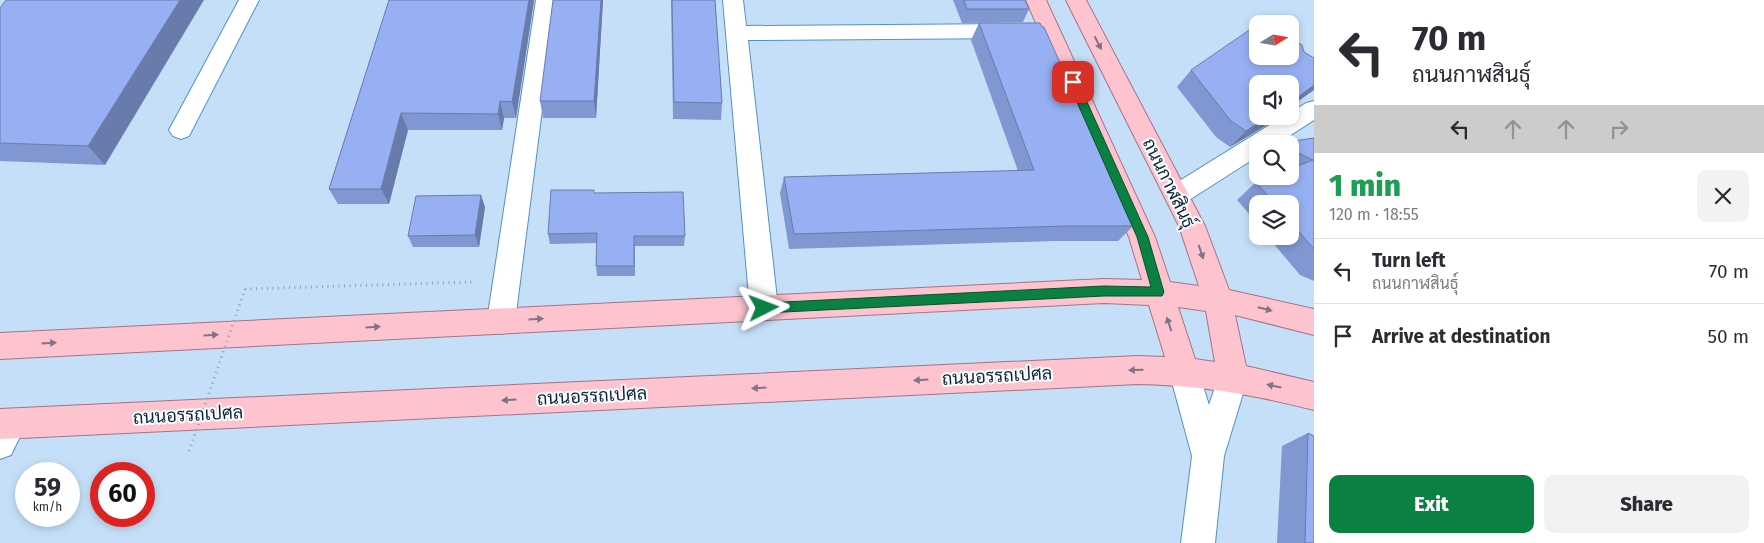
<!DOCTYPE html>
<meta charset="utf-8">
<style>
:root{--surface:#fff;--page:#f2f2f3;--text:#2b2b33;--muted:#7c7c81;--line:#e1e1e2;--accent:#0b8043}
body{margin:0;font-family:"Fira Sans",Sarabun,sans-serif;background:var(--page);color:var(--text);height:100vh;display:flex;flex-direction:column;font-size:19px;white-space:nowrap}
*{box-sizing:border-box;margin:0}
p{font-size:16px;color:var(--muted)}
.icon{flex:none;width:28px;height:28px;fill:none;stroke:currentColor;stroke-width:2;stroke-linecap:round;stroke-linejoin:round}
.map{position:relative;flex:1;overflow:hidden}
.drawer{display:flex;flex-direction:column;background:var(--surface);width:450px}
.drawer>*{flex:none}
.top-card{background:#fff;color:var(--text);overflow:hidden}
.needle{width:32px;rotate:79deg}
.fabs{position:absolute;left:1249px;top:15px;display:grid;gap:10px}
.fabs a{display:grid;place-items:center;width:50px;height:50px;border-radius:10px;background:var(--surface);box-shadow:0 2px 8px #0003;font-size:25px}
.speed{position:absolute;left:15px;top:462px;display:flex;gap:10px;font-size:25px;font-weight:700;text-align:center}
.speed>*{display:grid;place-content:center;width:65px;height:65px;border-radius:50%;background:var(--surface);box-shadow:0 2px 8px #0003;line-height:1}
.speed small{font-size:12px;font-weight:400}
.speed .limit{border:8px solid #d22;background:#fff;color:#111}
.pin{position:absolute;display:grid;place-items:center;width:42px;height:42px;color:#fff;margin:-21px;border-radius:10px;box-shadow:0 2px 8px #0006}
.me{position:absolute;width:55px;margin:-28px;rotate:87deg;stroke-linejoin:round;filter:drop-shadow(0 0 4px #0008)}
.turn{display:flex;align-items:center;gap:18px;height:105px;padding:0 15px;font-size:22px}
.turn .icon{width:65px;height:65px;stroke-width:2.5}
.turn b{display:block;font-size:35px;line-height:42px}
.lanes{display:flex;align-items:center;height:48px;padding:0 15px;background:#0003;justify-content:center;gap:25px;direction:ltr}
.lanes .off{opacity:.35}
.round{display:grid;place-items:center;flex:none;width:52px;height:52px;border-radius:10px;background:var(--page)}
.headline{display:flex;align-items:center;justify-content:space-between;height:85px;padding:0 15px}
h1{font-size:30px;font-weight:800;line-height:38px;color:#1e9e55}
.primary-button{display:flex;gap:10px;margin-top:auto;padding:10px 15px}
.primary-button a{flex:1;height:58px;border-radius:10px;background:var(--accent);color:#fff;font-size:20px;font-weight:800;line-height:58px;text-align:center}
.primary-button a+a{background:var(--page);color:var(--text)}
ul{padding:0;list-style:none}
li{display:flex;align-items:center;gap:15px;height:65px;padding:0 15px;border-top:1px solid var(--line)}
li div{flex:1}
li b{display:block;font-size:19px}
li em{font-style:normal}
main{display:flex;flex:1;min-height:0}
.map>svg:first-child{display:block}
</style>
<main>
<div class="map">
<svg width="1314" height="543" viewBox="0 0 1314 543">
<rect width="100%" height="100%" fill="#c6dff8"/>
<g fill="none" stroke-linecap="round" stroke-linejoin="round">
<g stroke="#5191cb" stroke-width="2">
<path id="minor" d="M 239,0 L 259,0 L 189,136 L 181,139 L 173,136 L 169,130 Z
M 536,0 L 556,0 L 515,321 L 511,330 L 501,334 L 491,330 L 487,321 Z
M 723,0 L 743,0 L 746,26 L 1012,24 L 1020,26 L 1023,31 L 1020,36 L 1012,38 L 748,40 L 778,308 L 774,317 L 764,320 L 754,317 L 750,308 Z
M 1314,101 L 1314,120 L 1277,144 L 1258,144 L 1258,156 L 1186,202 L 1177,205 L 1168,202 L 1164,195 L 1168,188 L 1284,116 L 1290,116 L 1290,113 L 1306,103 Z
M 1184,357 L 1195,361 L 1209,405 L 1222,367 L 1233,363 L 1244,367 L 1248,377 L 1224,456 L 1215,543 L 1181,543 L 1192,456 L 1169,371 L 1173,361 Z
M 10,409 L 21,413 L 26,424 L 11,455 L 0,459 L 0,413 Z"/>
</g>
<g stroke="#a67386" stroke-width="2">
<path id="major" d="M 1026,0 L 1046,0 L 1155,237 L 1170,282 L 1199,286 L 1179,226 L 1066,0 L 1086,0 L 1205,226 L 1229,290 L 1314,309 L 1314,335 L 1235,315 L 1246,366 L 1314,382 L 1314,410 C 1256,395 1198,385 1138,384 L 0,439 L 0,409 L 1138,356 L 1165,357 L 1149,305 L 1104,303 L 0,359 L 0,333 L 1104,279 L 1142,280 L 1129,237 ZM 1178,307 L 1206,311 L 1215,362 L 1195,359 Z"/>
</g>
<path stroke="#8aa4bc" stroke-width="3" stroke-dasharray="1 4.5" stroke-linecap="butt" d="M 245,289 L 474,282"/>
<use href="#minor" fill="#fff" fill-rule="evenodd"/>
<use href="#major" fill="#fdc4cf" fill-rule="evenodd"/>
<path stroke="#8aa4bc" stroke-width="3" stroke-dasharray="1 4.5" stroke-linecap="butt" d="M 189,451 L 245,289"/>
</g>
<path fill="#8197d1" d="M 389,0 L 534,0 L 516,118 L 504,118 L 502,130 L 408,130 L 389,204 L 338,204 L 329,189 Z
M 603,0 L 596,118 L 543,118 L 540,101 Z
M 671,0 L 715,0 L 722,103 L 721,120 L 673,119 Z
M 953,0 L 1025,0 L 1029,9 L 1023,22 L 962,23 Z
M 0,8 L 105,165 L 0,161 Z
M 979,23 L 1133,226 L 1118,241 L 1055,241 L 789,249 L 780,193 L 784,177 L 1018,171 L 971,40 Z
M 1191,70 L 1265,126 L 1230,147 L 1216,137 L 1177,87 Z
M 1314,138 L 1314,281 L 1300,275 L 1267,236 L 1290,236 L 1290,204 L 1258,204 L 1258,224 L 1237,200 L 1256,182 L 1290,176 L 1290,144 L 1279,143 Z
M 594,190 L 594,193 L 685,236 L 684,246 L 635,246 L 635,276 L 597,276 L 596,266 L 597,243 L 550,244 L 548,234 Z
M 485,207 L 479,247 L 413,247 L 408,236 Z
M 1308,433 L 1314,543 L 1277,543 L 1282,446 Z"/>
<path fill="#697baa" d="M 180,0 L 204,0 L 105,165 L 88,146 Z
M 529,0 L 534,0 L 534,1 L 516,118 L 512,102 Z
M 601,0 L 603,0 L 596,118 L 594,101 Z
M 1314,85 L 1314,90 L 1290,107 L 1290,103 Z
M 500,101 L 504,118 L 502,130 L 498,114 Z
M 401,113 L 408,130 L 389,204 L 381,189 Z
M 1269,116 L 1278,116 L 1265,126 L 1230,147 L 1246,131 Z
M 481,195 L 485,207 L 479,247 L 475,235 Z"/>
<path fill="#96b0f3" stroke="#697baa" d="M 6,0 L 180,0 L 88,146 L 0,143 L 0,8 Z
M 389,0 L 529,0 L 512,102 L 500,101 L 498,114 L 401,113 L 381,189 L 329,189 Z
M 553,0 L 601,0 L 594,101 L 540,101 Z
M 672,0 L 715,0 L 722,103 L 674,102 Z
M 964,0 L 1025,0 L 1029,9 L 967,9 Z
M 979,23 L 1040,23 L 1042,27 L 1044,27 L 1133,226 L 1067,226 L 794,234 L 784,177 L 1034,170 Z
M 1258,24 L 1258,56 L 1290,56 L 1290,38 L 1302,45 L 1304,52 L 1314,58 L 1314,85 L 1290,103 L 1290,84 L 1258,84 L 1258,116 L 1269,116 L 1246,131 L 1231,121 L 1191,70 Z
M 1314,138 L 1314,249 L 1290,221 L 1290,204 L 1275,204 L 1256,182 L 1270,176 L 1290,176 L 1290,169 L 1313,160 L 1290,149 L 1290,144 L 1279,143 Z
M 551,190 L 594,190 L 594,193 L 683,192 L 685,236 L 634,236 L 634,266 L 596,266 L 597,233 L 548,234 Z
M 481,195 L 475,235 L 408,236 L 416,196 Z
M 1308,433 L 1314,436 L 1314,543 L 1305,543 Z"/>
<defs><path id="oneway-solid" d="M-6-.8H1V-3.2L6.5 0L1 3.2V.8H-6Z" transform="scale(1.25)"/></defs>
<g fill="#837485">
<use href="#oneway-solid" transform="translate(1098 43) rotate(63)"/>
<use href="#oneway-solid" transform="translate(1201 252) rotate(71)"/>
<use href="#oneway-solid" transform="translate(1265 309) rotate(14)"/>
<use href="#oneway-solid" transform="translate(536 319) rotate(-3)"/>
<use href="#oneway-solid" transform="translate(1169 324) rotate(-108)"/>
<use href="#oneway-solid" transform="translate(373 327) rotate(-3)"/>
<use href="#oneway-solid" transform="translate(211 335) rotate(-3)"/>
<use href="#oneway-solid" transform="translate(49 343) rotate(-3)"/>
<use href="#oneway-solid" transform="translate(1136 370) rotate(178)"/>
<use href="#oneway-solid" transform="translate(921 380) rotate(177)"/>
<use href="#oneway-solid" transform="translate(1274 386) rotate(-168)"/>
<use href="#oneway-solid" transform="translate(759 388) rotate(177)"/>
<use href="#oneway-solid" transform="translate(509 400) rotate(177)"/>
</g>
<path fill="#0b8043" stroke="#07532c" d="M 1073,79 L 1078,82 L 1148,237 L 1164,292 L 1162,296 L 1104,296 L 764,313 L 759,311 L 758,308 L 759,304 L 764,303 L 1104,286 L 1151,287 L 1137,237 L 1068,82 Z"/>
<g text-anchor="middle" stroke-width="4" stroke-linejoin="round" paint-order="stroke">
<g font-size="18" fill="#09243b" stroke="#fdfdfd">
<text transform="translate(1169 183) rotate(64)" y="6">ถนนกาฬสินธุ์</text>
<text transform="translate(997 376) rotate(-3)" y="6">ถนนอรรถเปศล</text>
<text transform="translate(592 396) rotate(-3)" y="6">ถนนอรรถเปศล</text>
<text transform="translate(188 415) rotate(-3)" y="6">ถนนอรรถเปศล</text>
</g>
</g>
</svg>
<div class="fabs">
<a><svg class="needle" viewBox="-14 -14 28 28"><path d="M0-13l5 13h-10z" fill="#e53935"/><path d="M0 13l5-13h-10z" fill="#7c7c81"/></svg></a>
<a><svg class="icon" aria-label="sound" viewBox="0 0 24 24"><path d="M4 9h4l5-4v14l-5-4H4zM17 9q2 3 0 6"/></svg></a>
<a><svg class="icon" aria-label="search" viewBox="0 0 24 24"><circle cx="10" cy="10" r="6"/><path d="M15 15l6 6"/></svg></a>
<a><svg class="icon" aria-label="layers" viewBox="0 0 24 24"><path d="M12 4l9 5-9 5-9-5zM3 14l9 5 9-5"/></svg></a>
</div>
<div class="speed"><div>59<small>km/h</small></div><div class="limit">60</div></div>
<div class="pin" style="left:1073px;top:82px;background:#d93025"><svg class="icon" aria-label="arrive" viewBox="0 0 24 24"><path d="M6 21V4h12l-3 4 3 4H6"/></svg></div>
<svg class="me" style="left:764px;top:308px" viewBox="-20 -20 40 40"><path d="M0-17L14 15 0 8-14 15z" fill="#0b8043" stroke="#fff" stroke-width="4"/></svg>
</div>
<section class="drawer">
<div class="top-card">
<div class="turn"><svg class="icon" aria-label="left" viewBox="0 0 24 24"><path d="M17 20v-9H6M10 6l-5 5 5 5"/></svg><div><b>70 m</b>ถนนกาฬสินธุ์</div></div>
<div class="lanes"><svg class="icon" aria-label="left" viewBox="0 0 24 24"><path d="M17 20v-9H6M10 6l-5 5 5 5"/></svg><svg class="icon off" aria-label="ahead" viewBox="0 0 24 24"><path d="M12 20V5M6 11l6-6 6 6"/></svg><svg class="icon off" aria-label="ahead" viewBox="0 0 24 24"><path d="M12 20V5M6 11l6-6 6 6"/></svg><svg class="icon off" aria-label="right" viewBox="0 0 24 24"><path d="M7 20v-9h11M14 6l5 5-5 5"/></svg></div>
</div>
<div class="headline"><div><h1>1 min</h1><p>120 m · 18:55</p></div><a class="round"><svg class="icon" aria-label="close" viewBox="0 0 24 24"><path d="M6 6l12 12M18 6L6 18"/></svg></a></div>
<ul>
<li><svg class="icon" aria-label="left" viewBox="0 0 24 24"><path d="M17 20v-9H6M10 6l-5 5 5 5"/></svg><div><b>Turn left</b><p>ถนนกาฬสินธุ์</p></div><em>70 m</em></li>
<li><svg class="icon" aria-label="arrive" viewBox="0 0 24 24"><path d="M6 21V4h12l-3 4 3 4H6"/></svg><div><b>Arrive at destination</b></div><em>50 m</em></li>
</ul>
<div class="primary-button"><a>Exit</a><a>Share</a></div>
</section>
</main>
